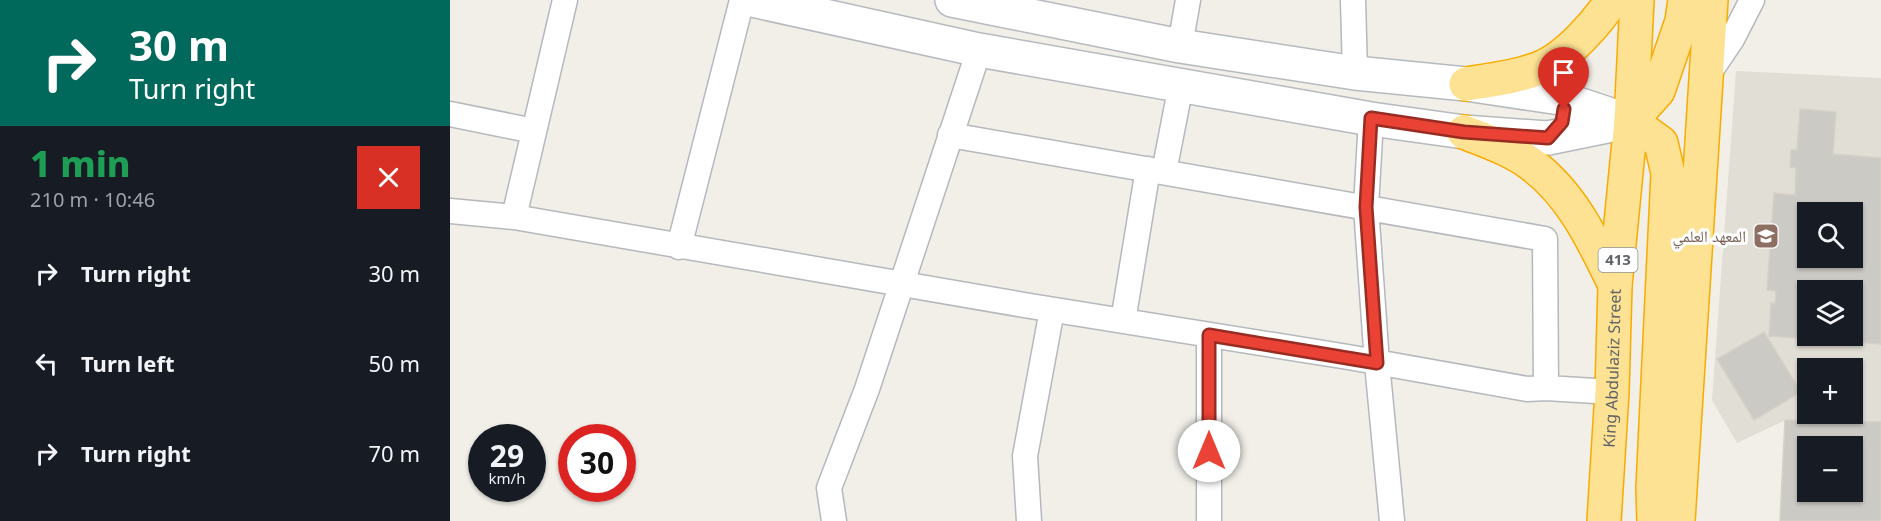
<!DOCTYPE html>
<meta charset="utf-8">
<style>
:root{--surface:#171b24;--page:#242831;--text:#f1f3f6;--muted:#9ea1a6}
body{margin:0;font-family:"Noto Sans","Noto Naskh Arabic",sans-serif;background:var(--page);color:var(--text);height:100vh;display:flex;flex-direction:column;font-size:22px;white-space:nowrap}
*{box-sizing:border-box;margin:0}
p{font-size:20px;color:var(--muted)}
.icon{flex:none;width:33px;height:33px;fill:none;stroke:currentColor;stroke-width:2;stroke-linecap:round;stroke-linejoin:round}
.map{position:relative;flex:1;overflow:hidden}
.sheet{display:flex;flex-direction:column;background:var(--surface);width:450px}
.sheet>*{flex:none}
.hud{background:#00695c;color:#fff;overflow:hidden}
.tools{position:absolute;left:1347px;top:202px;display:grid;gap:12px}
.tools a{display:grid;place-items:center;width:66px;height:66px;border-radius:0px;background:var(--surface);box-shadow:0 2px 4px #0004;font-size:30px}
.speed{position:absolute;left:18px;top:424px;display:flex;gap:12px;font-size:30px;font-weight:700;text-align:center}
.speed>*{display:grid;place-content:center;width:78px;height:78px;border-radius:50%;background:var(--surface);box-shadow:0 2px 4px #0004;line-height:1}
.speed small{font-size:15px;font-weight:400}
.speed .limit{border:9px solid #d22;background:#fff;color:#111}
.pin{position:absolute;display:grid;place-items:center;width:51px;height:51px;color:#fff;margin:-62px -26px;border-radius:50% 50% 50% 0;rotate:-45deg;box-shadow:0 0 6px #0007}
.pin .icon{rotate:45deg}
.me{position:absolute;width:66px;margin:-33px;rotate:0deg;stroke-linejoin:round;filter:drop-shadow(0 0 4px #0008)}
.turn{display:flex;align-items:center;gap:21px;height:126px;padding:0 30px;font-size:27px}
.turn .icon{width:78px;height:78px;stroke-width:2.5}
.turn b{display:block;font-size:42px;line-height:51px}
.round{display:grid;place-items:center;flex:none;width:63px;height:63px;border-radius:0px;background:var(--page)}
.head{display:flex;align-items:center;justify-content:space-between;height:102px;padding:0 30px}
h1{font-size:36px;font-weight:800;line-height:45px;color:#1e9e55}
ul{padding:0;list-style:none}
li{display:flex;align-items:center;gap:18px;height:90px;padding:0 30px}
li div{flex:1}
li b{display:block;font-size:22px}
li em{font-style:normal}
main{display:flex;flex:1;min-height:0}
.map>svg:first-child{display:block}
</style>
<main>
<section class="sheet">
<div class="hud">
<div class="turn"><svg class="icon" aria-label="right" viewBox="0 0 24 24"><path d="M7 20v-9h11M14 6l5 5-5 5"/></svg><div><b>30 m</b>Turn right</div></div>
</div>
<div class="head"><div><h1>1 min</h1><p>210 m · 10:46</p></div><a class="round" style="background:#d93025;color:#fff"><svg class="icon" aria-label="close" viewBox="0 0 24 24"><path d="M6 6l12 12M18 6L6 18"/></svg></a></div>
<ul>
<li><svg class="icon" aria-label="right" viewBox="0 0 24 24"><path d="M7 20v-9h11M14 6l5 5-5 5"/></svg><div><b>Turn right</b></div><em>30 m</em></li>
<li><svg class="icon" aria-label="left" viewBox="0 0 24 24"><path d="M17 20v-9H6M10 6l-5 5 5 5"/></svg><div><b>Turn left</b></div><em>50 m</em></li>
<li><svg class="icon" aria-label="right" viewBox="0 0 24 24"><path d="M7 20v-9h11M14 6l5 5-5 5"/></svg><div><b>Turn right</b></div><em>70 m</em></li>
</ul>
</section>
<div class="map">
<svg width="1431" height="521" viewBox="0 0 1431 521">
<rect width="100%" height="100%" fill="#f1efe8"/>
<path fill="#e1ded6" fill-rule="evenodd" d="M 1286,71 L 1431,78 L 1431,422 L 1336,420 L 1287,443 L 1262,400 ZM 1358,213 L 1402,213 L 1402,258 L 1358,258 ZM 1358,291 L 1402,291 L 1402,336 L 1358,336 ZM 1358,369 L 1402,369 L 1402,414 L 1358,414 Z"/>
<path fill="#cccac5" stroke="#d6d1c6" stroke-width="1.5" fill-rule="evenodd" d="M 1350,109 L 1386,112 L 1383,154 L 1431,158 L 1431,344 L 1319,336 L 1321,303 L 1325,304 L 1326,291 L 1317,290 L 1324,193 L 1345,195 L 1346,168 L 1340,167 L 1341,150 L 1347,150 ZM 1358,213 L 1402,213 L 1402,258 L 1358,258 ZM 1358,291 L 1402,291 L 1402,336 L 1358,336 Z
M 1314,332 L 1351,392 L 1304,420 L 1267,359 Z
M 1335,420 L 1431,422 L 1431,521 L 1330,521 ZM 1358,447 L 1402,447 L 1402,492 L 1358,492 Z"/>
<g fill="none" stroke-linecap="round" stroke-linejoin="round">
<g stroke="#b5b8bc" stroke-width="27">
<path id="street" d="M 903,0 L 905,73
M 730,46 L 738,0
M 1257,76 L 1282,39 L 1302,0
M 0,114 L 84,131
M 921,119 L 916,207 L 927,363 L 942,521
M 500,135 L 1095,239 L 1096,388
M 714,172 L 731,85
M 0,211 L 64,217 L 580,306 L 898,357 L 1077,389 L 1096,388 L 1162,392
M 64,217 L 115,0
M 229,247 L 292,0
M 673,321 L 698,169
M 384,521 L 379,488 L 417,389 L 529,50
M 579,521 L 575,456 L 602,310
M 759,521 L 759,335"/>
</g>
<g stroke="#b6babf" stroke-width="36">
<path id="secondary" d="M 302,0 L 529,50 L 921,119 L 1014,132 L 1098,138 L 1181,121
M 502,0 L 730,46 L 905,73 L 1016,84 L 1110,98 L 1179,121"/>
</g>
<g stroke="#f9ab00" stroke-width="36">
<g id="highway">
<path d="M 1016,84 C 1041,80 1067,77 1090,68 C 1116,58 1147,23 1162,0"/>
<path d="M 1014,132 C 1036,141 1061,149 1081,164 C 1122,194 1143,240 1165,285"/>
<path id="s1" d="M 1154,521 L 1162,392 L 1165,285 L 1181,121 L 1187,0"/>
<path d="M 1204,521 L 1203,488 L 1218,173 L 1211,143 L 1181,121 L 1208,91 L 1232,21 L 1235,0"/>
<path d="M 1228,521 L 1261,0"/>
</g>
</g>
<use href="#street" stroke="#fff" stroke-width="24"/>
<use href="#secondary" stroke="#fff" stroke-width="33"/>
<use href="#highway" stroke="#fde293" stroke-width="33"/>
</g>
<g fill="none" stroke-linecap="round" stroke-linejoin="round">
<g stroke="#982c22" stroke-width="15">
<path id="route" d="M 759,451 L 759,335 L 927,363 L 916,207 L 921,118 L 1014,132 L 1098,138 L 1112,122 L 1114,109"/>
</g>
<use href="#route" stroke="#ea4335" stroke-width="10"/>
</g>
<defs>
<g id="university-square" transform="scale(1.35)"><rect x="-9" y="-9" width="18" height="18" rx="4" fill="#8d6e63" stroke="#fff"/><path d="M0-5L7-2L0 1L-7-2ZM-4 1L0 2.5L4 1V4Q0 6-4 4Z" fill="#fff"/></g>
</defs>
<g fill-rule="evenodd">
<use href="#university-square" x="1316" y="236"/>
</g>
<g text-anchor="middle" stroke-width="6" stroke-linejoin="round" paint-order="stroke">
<rect fill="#fff" stroke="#8f9295" stroke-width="1.5" x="1148.5" y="248" width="39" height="24" rx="4.5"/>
<g font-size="15" font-weight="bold" fill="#5f6368">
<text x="1168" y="265">413</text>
</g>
<g font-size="16" fill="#785e54" stroke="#fff" text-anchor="end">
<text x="1296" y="242">المعهد العلمي</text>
</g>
<g font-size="16" fill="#5f6368" stroke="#fff">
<text dy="6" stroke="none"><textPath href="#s1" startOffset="153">King Abdulaziz Street</textPath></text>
</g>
</g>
</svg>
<div class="tools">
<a><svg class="icon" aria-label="search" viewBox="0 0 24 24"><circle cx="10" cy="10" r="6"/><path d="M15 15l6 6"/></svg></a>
<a><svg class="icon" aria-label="layers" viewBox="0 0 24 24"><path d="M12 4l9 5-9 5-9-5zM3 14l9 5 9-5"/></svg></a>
<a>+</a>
<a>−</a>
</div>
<div class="speed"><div>29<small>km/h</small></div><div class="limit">30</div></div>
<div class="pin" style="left:1114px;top:109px;background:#d93025"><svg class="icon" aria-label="arrive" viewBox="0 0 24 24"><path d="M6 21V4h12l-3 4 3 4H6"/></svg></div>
<svg class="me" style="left:759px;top:451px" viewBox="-20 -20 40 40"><circle r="19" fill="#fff"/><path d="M0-13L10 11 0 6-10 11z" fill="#ea4335"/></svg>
</div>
</main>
